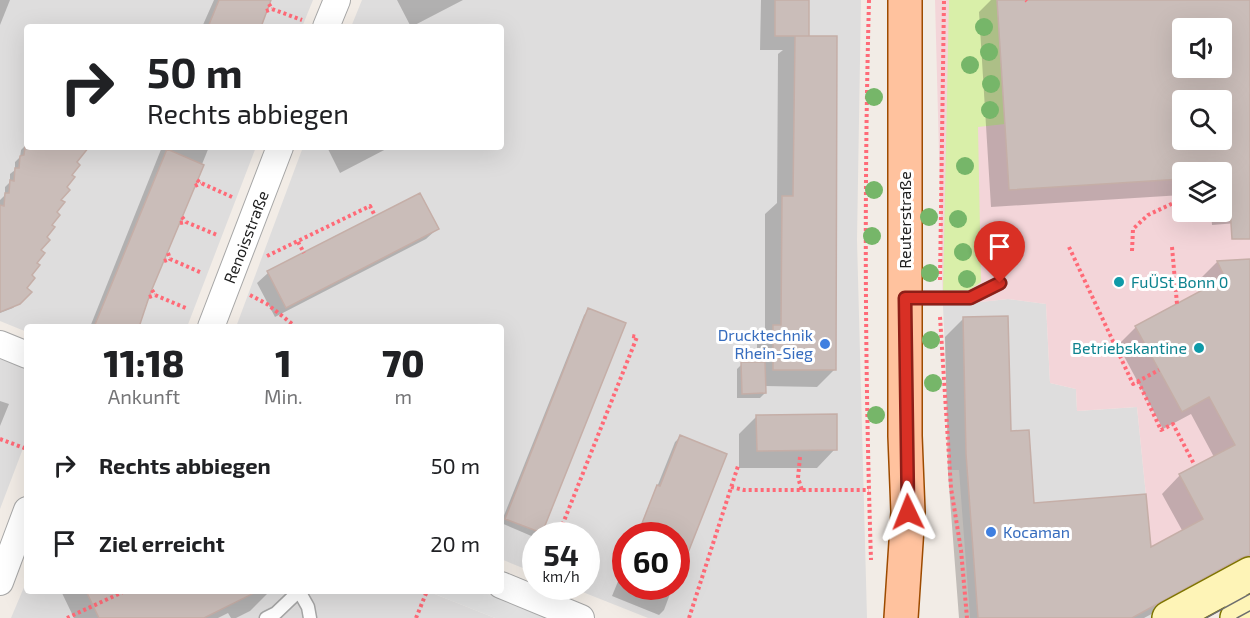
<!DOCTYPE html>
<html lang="de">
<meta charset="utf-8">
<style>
:root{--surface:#fff;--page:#f2f2f2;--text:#202124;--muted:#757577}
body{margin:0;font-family:"Exo 2",sans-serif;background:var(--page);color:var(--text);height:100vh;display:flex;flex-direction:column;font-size:22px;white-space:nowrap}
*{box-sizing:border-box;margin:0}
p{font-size:20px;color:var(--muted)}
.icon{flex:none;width:33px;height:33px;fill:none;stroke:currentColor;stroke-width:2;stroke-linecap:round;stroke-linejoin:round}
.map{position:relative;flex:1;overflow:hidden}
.side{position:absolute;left:24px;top:324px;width:480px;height:270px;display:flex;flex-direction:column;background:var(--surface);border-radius:6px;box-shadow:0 6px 24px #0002}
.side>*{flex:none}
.hud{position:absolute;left:24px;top:24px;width:480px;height:126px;border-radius:6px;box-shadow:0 6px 24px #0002;background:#fff;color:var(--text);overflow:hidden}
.fabs{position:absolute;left:1172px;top:18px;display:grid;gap:12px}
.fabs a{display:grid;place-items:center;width:60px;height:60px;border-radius:6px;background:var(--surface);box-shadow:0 6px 24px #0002;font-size:30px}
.speed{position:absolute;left:522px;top:522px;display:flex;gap:12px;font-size:30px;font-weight:700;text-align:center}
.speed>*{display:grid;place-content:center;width:78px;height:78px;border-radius:50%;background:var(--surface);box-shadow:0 6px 24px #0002;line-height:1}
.speed small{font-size:15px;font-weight:400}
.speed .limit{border:9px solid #d22;background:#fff;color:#111}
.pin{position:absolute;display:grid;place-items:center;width:51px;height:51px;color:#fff;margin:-62px -26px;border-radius:50% 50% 50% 0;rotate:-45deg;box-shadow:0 0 6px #0007}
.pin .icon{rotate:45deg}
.me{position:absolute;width:66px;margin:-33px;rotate:358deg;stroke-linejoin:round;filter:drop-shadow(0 0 4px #0008)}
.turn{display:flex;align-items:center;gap:21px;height:126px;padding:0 24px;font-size:27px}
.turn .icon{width:78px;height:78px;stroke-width:2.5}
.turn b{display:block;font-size:42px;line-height:51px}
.eta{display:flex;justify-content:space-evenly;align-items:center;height:102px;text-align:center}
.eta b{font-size:36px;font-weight:800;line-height:42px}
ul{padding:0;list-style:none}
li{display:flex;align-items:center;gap:18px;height:78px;padding:0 24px}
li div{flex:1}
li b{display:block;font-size:22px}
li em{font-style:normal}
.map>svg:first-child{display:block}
</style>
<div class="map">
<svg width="1250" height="618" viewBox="0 0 1250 618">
<rect width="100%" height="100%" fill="#f2ece6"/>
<path fill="#dedddd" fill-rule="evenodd" d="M 0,0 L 313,0 L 302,27 L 27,27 L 27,147 L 256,147 L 187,327 L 27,327 L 27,332 L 0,321 Z
M 362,0 L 861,0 L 857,240 L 867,618 L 648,618 L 570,587 L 586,586 L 586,536 L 536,536 L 535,573 L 501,559 L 501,327 L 236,327 L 303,147 L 501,147 L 501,27 L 351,27 ZM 626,536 L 676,536 L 676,586 L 626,586 Z
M 1008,299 L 1046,304 L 1050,383 L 1076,389 L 1077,411 L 1137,407 L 1157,604 L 1163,618 L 970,618 L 959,470 L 950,470 L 943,306 Z
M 0,358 L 27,369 L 27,438 L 0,509 Z
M 27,580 L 27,591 L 427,591 L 495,618 L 11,618 Z"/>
<path fill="#f3d5d9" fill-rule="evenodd" d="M 935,0 L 1250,0 L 1250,555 L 1157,604 L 1137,407 L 1077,411 L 1076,389 L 1050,383 L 1046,304 L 1008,299 L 943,306 ZM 1182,28 L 1221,28 L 1221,68 L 1182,68 ZM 1182,100 L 1221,100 L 1221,140 L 1182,140 ZM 1182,172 L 1221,172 L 1221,212 L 1182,212 Z"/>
<path fill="#d9efa9" d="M 949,0 L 997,0 L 1005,124 L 978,127 L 981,282 L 968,291 L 943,292 Z"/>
<path fill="#e0e0e0" d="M 427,591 L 481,591 L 550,618 L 495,618 Z"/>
<path fill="#0003" fill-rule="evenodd" d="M 0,0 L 10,0 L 0,25 Z
M 214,0 L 269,0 L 258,27 L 202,27 Z
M 397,0 L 463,0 L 411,27 Z
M 761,0 L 808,0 L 807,35 L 834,370 L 817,387 L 765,386 L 765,393 L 760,398 L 737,398 L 737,369 L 742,364 L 757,363 L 757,343 L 765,336 L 765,214 L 777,203 L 778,54 L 783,50 L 760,50 Z
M 991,0 L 1250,0 L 1250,222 L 1212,225 L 1211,212 L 1221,212 L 1221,172 L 1182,172 L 1182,195 L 991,207 L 979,12 ZM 1182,28 L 1221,28 L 1221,68 L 1182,68 ZM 1182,100 L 1221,100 L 1221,140 L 1182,140 Z
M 27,135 L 27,147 L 81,147 L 24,288 L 30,292 L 13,308 L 0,313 L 0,200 L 5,195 L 5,187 L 10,182 L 10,174 L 15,170 L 15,162 L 20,157 L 21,150 L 25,146 Z
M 162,147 L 209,147 L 136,327 L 90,327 Z
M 327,147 L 390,147 L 340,173 Z
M 419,195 L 437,229 L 426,239 L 275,317 L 257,283 L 268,273 Z
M 1250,260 L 1250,562 L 1144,618 L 959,618 L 948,473 L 945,337 L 964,318 L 1010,433 L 1033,504 L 1150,549 L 1183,532 L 1162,494 L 1180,475 L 1214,457 L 1191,414 L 1163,429 L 1118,345 L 1136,327 L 1204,290 L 1199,280 L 1217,262 Z
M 589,310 L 624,324 L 541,533 L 536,538 L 501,523 L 584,315 Z
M 0,401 L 9,404 L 0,426 Z
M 757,416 L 835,449 L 817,468 L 739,468 L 739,434 Z
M 680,437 L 725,455 L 676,578 L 676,536 L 655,492 L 675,442 Z
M 626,562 L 626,586 L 673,586 L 664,610 L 659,615 L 612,596 Z
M 61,591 L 270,591 L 250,611 L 236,618 L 231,618 L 228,613 L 218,618 L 74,618 Z"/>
<path fill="#cabdb9" stroke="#c5aea7" stroke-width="1.5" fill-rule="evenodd" d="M 219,0 L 271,0 L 261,27 L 208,27 Z
M 775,0 L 809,0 L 809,36 L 775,36 Z
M 997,0 L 1250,0 L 1250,239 L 1232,239 L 1228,176 L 1221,177 L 1221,172 L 1182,172 L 1182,179 L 1009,190 ZM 1182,28 L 1221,28 L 1221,68 L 1182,68 ZM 1182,100 L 1221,100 L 1221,140 L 1182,140 Z
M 795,36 L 837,36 L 836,370 L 773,370 L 773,325 L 781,325 L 782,196 L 793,196 Z
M 25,147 L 89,147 L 77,162 L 80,165 L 72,175 L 75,177 L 67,187 L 70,190 L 61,200 L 65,202 L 57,212 L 60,215 L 52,225 L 55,227 L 47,237 L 50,240 L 41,250 L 45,253 L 37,263 L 40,265 L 32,275 L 35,278 L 27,288 L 32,292 L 20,304 L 0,312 L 0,205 L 4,206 L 5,193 L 9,193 L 10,180 L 14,181 L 15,168 L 19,168 L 20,156 L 24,155 Z
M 167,149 L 204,165 L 150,294 L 139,327 L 94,327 Z
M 420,193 L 439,229 L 286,308 L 267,271 Z
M 1250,259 L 1250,555 L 1241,558 L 1132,618 L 978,618 L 966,454 L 963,317 L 1008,316 L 1011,431 L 1029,430 L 1034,503 L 1146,494 L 1151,547 L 1203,519 L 1179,474 L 1235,445 L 1209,397 L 1182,412 L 1135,326 L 1225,278 L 1217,261 Z
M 588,308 L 626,323 L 542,533 L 505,519 Z
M 741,362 L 765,362 L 766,393 L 742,394 Z
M 837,414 L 837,450 L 757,451 L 756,415 Z
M 680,435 L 727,454 L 678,578 L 676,536 L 637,536 L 657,485 L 660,486 Z
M 86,591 L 258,591 L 204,618 L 99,618 Z"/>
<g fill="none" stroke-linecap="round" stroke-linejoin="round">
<g stroke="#a7a7a7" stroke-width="15">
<path id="lane" d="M 906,298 L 970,298 L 1000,283
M 299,591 L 308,607 L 310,618
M 266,618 L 276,613 L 299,591"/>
</g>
<g stroke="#a7a7a7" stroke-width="28">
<path id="street" d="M 326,27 L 337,0
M 211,327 L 280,147
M 0,344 L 27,355
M 0,582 L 27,510
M 501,585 L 581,618"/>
</g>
<g stroke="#7f7400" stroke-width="36">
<path id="secondary" d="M 1169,618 L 1250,574
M 1237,618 L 1250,611"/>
</g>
<g stroke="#9d4b00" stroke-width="36">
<path id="primary" d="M 901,618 L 908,512 L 905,436 L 905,0"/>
</g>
<path stroke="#ff6a77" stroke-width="4" stroke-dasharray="3 3" stroke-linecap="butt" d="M 869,0 C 864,187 865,373 871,560
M 1026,0 L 1027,1
M 269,4 L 272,9 L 302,20
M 266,11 L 272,9
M 197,180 L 201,183 L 232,197
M 195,186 L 201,183
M 182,217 L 186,222 L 217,235
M 180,223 L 186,222
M 298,242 L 304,253
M 1069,247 L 1133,384 L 1159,370
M 1172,247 L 1177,304
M 1132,251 L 1133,229 L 1148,215 L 1182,199
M 168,253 L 170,259 L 202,273
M 267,256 L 370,206 L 375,216
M 164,261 L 170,259
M 940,280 L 944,0
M 152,290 L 155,295 L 188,309
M 250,295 L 267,304 L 296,327
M 149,297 L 155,295
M 940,317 L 951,488 L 961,550 L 967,618
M 137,327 L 138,327
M 1138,381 L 1161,430 L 1173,424 L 1194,464
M 0,439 L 27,449
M 800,457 L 798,478 L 802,490
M 731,487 L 744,490 L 869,490
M 558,536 L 637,337 L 632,336
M 67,618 L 125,591
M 416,618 L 427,591
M 689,618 L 738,466"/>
<use href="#lane" stroke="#fff" stroke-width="12"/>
<use href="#street" stroke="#fff" stroke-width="26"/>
<use href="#secondary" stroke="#fef4b7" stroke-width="33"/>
<use href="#primary" stroke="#ffc29e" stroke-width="33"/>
<path stroke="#6e6e6e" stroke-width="1.5" d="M 1206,618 L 1250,594
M 1237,618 L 1250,611"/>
</g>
<g fill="#76b669">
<circle cx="984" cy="27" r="9"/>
<circle cx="989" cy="52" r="9"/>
<circle cx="970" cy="65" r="9"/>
<circle cx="991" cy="84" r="9"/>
<circle cx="874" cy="97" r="9"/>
<circle cx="990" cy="110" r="9"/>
<circle cx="965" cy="166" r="9"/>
<circle cx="874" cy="190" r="9"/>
<circle cx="929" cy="217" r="9"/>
<circle cx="958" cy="219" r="9"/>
<circle cx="872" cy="236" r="9"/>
<circle cx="963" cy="252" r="9"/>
<circle cx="930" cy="273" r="9"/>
<circle cx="967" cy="279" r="9"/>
<circle cx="931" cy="340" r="9"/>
<circle cx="933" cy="383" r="9"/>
<circle cx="876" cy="415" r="9"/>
</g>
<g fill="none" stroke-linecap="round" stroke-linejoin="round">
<g stroke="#8d1f18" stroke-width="15">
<path id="route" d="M 908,512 L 905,298 L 970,298 L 1000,283"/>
</g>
<use href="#route" stroke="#d93025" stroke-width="10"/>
</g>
<g fill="#0f9aa8" stroke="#fff" stroke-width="2">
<circle cx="1119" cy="282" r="6"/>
<circle cx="1199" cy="348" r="6"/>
</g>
<g fill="#3f7fe0" stroke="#fff" stroke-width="2">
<circle cx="825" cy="344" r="6"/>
<circle cx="991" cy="532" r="6"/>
</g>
<g text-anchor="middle" stroke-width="6" stroke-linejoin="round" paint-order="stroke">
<g font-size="16" fill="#202020" stroke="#fff">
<text transform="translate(905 220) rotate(-90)" y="6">Reuterstraße</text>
<text transform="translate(246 237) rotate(-69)" y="6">Renoisstraße</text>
</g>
<g font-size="16" fill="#0d838f" stroke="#fff" text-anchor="start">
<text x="1131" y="288">FuÜSt Bonn 0</text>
<text x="1187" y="354" text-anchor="end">Betriebskantine</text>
</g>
<g font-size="16" fill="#366cbe" stroke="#fff" text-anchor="end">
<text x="813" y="341">Drucktechnik<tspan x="813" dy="18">Rhein-Sieg</tspan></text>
<text x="1003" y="538" text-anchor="start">Kocaman</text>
</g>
</g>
</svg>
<div class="fabs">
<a><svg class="icon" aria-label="sound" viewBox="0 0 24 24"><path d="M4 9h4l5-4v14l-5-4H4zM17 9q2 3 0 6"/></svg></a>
<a><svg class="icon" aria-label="search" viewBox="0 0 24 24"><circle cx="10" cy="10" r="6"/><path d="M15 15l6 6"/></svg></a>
<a><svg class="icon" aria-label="layers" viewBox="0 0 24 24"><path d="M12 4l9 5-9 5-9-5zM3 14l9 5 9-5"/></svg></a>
</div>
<div class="speed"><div>54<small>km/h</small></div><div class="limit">60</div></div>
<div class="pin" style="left:1000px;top:283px;background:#d93025"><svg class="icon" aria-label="arrive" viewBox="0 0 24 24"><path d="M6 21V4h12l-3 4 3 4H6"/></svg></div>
<svg class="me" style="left:908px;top:512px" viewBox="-20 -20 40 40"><path d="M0-17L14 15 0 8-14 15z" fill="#d93025" stroke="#fff" stroke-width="4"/></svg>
<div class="hud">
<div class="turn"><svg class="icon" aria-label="right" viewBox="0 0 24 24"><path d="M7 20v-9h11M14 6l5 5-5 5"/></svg><div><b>50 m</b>Rechts abbiegen</div></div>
</div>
<section class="side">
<div class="eta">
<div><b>11:18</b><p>Ankunft</p></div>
<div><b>1</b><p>Min.</p></div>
<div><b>70</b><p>m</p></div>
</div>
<ul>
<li><svg class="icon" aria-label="right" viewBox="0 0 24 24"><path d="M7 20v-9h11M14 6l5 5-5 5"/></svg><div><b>Rechts abbiegen</b></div><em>50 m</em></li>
<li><svg class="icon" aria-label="arrive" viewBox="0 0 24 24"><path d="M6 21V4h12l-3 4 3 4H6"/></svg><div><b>Ziel erreicht</b></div><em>20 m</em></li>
</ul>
</section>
</div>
